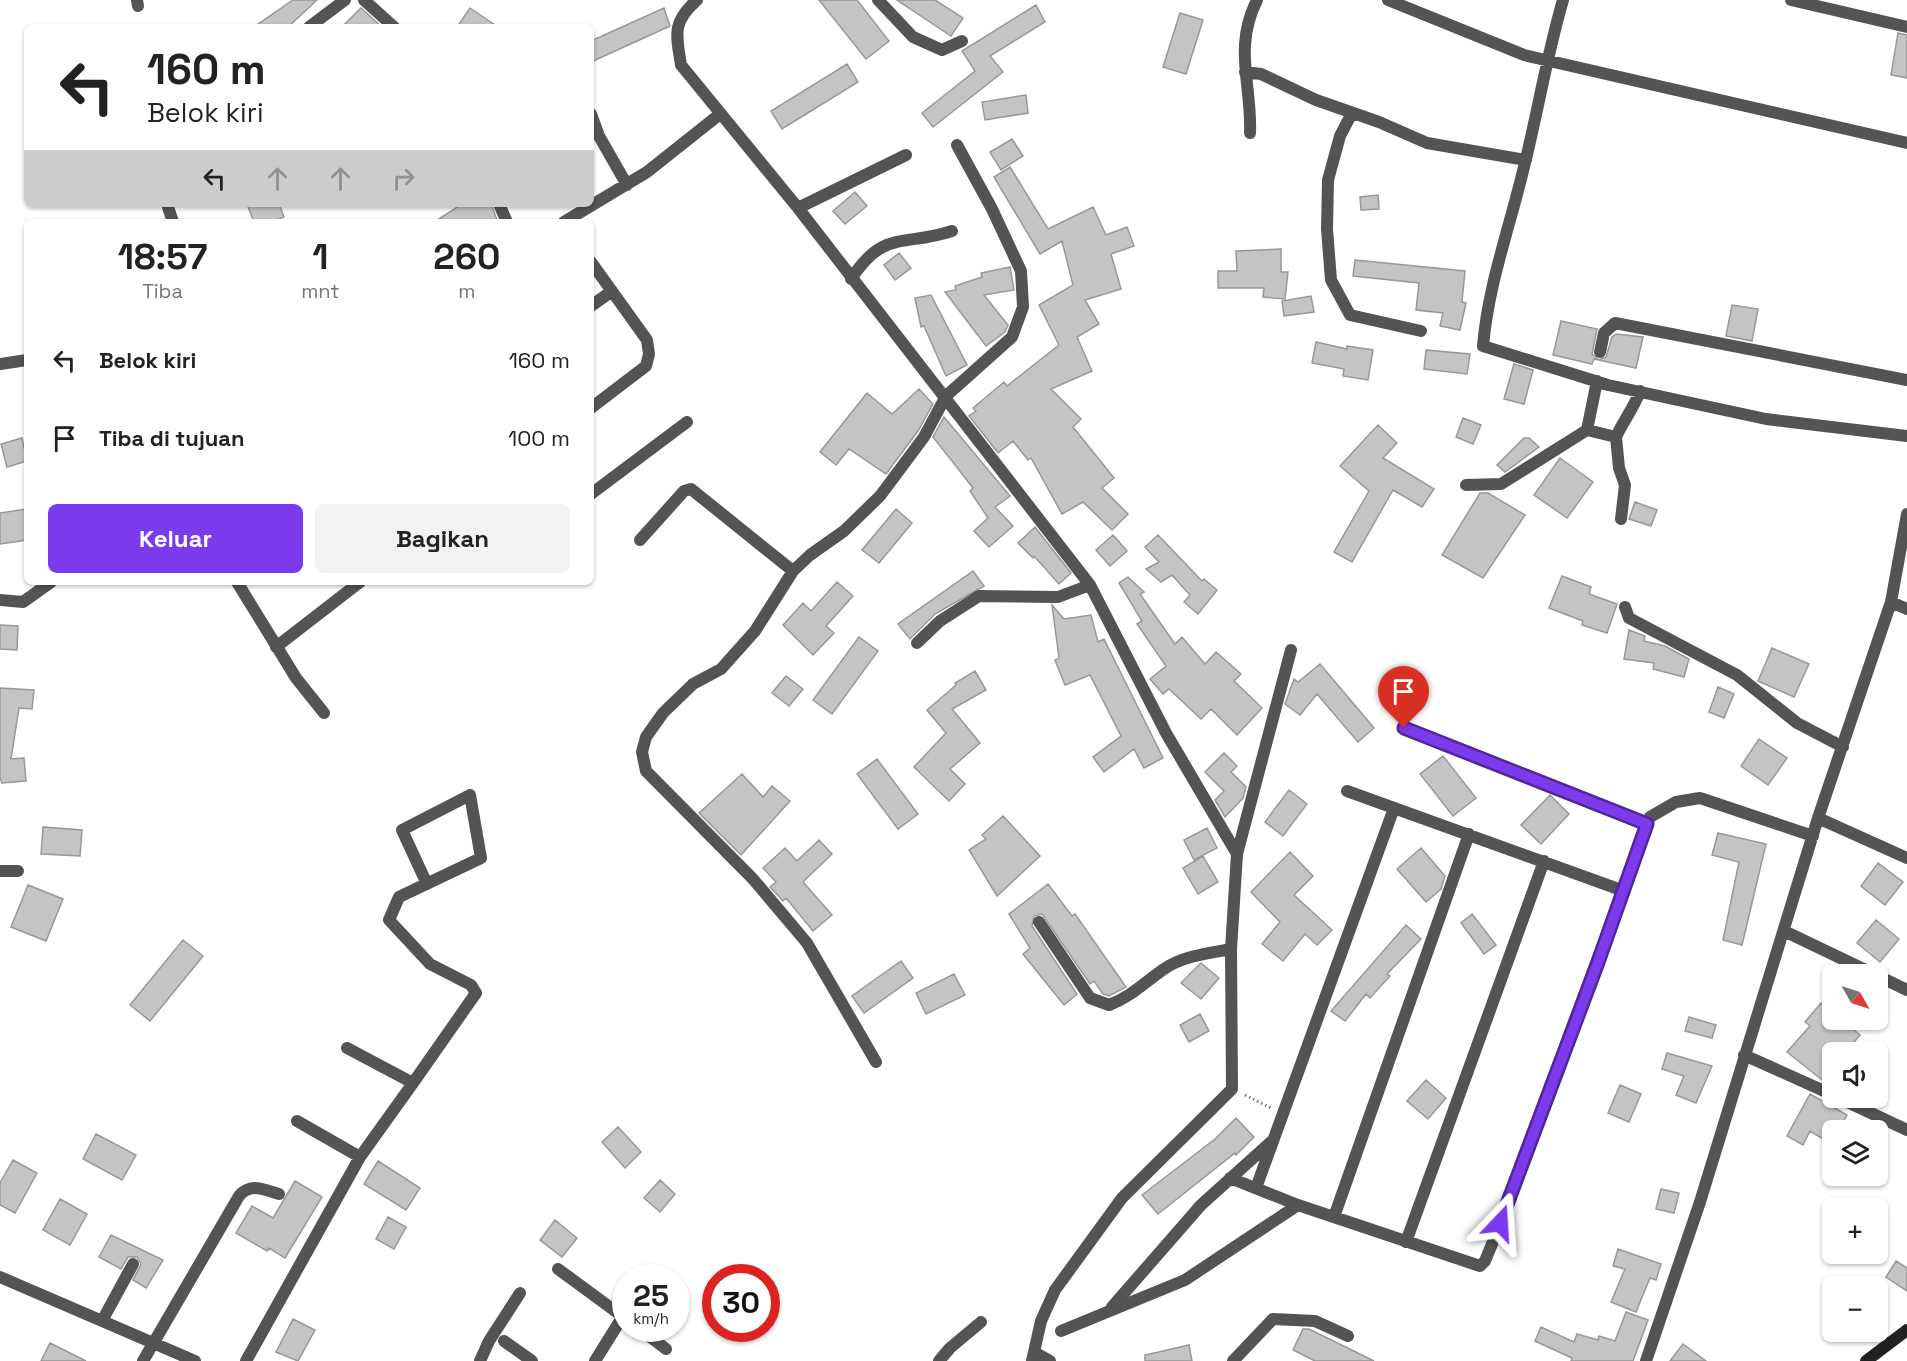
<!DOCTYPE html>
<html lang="id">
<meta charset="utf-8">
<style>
:root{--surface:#fff;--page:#f2f2f2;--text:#222;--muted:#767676;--accent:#7c3aed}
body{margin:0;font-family:"Space Grotesk",sans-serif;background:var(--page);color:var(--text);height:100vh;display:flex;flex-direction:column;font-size:22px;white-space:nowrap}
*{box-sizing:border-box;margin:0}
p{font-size:20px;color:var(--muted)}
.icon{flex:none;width:33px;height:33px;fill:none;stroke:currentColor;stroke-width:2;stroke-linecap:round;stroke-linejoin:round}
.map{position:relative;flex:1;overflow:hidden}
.panel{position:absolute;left:24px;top:219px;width:570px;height:366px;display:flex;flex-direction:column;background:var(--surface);border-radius:9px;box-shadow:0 2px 4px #0004}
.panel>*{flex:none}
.hud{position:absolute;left:24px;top:24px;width:570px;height:183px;border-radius:9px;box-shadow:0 2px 4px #0004;background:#fff;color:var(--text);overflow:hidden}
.needle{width:39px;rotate:129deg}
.fabs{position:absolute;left:1822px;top:964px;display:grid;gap:12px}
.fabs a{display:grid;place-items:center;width:66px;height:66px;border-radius:9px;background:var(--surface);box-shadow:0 2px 4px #0004;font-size:30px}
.speed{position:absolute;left:612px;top:1264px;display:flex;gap:12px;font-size:30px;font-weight:700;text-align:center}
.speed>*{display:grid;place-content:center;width:78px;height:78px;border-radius:50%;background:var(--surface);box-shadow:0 2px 4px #0004;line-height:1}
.speed small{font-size:15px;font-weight:400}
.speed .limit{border:9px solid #d22;background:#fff;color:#111}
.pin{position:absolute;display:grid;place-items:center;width:51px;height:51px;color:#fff;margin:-62px -26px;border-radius:50% 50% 50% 0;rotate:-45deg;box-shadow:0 0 6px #0007}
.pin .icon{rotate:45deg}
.me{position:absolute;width:66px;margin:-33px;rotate:20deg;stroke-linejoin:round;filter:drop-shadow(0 0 4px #0008)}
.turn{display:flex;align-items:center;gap:21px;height:126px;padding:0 24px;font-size:27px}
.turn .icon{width:78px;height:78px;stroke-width:2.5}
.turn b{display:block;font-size:42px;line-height:51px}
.lanes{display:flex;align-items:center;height:57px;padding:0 24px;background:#0003;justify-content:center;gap:30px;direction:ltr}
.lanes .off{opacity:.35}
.eta{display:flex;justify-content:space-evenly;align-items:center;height:102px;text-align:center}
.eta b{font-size:36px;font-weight:700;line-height:42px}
.button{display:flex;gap:12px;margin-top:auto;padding:12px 24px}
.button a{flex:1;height:69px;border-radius:9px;background:var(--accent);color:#fff;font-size:24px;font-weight:700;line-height:69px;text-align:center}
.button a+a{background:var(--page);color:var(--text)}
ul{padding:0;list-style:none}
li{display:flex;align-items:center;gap:18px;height:78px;padding:0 24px}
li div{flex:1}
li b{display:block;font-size:22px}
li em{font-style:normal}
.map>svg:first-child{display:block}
</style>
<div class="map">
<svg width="1907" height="1361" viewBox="0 0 1907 1361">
<rect width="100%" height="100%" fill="#fff"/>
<path fill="#c4c4c4" stroke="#989898" stroke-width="1.5" d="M 293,0 L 317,0 L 288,27 L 254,27 Z
M 819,0 L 857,0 L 889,41 L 866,59 Z
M 897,0 L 935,0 L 963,18 L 951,36 Z
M 1036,5 L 1045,22 L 990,56 L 1003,72 L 933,127 L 922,113 L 975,71 L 962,51 Z
M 361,8 L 382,27 L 342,27 Z
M 470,8 L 498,27 L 457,27 Z
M 664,8 L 670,26 L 591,62 L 591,41 Z
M 1180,13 L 1203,20 L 1186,74 L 1163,67 Z
M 1898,33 L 1907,35 L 1907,78 L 1891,75 Z
M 847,64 L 858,82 L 782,129 L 771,111 Z
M 1026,95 L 1028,113 L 985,120 L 982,102 Z
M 1012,139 L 1023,156 L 1001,170 L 990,152 Z
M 1010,167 L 1048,229 L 1093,207 L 1106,235 L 1127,227 L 1134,246 L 1111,254 L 1121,289 L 1085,300 L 1099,324 L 1077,337 L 1092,371 L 1051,389 L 1081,419 L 1073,427 L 1114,478 L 1102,488 L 1128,514 L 1112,530 L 1083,502 L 1062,514 L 1031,458 L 1028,460 L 1013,441 L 998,453 L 969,416 L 976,411 L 973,408 L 1004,382 L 1007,386 L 1059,345 L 1039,305 L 1073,285 L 1062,241 L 1040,254 L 994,177 Z
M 855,192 L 867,206 L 845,224 L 833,211 Z
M 1378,195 L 1379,209 L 1361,210 L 1360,197 Z
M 247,204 L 279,204 L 284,217 L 271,222 L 254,222 Z
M 462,204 L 491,204 L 498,222 L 434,222 Z
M 1281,249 L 1281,272 L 1288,272 L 1285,299 L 1263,297 L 1264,288 L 1218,288 L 1218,271 L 1237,271 L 1236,251 Z
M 899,253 L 911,268 L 895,280 L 884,265 Z
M 1355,260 L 1465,271 L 1462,302 L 1466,303 L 1460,330 L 1440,326 L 1443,313 L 1416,310 L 1419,283 L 1353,276 Z
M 1010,267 L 1014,290 L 984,295 L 1008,325 L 1005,332 L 986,346 L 945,292 L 956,290 L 955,286 L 982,277 L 981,273 Z
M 931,295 L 967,365 L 946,376 L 924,326 L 921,327 L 915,298 Z
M 1311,296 L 1314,312 L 1284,316 L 1282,301 Z
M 1732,305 L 1758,309 L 1752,341 L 1726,336 Z
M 1561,321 L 1597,329 L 1592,354 L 1599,360 L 1606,357 L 1612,337 L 1616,334 L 1643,337 L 1636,368 L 1594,359 L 1592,364 L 1553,355 Z
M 1316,342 L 1347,349 L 1347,346 L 1373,350 L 1368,380 L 1343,376 L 1344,369 L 1312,363 Z
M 1426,350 L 1470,354 L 1467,374 L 1424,369 Z
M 1514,364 L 1533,370 L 1524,404 L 1504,399 Z
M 919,389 L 933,404 L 918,431 L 886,474 L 849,449 L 836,465 L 820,452 L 867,393 L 892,414 Z
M 944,417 L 1010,496 L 995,507 L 1013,526 L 989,547 L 974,531 L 988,518 L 970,491 L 973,488 L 933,437 Z
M 1463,418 L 1481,425 L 1473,444 L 1456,437 Z
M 1378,425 L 1397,443 L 1383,458 L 1434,489 L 1422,507 L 1393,490 L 1352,562 L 1334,552 L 1369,491 L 1340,466 Z
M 22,438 L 27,461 L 7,467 L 1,444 Z
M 1524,438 L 1529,438 L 1539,447 L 1505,472 L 1497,465 Z
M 1560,458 L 1593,482 L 1567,518 L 1534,495 Z
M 1480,493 L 1488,493 L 1525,515 L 1483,578 L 1442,555 Z
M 1635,502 L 1657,510 L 1651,526 L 1629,519 Z
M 26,509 L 27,540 L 0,544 L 0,513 Z
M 896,509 L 912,523 L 879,563 L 862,550 Z
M 1035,527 L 1071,573 L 1059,584 L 1034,556 L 1033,558 L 1018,543 Z
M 1113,535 L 1127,551 L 1110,566 L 1096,550 Z
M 1158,535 L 1202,581 L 1204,579 L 1217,590 L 1198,614 L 1184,602 L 1190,595 L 1172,575 L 1161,582 L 1146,569 L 1159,562 L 1145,547 Z
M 973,571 L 984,586 L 935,614 L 910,639 L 898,624 Z
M 1562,576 L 1591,587 L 1589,594 L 1617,604 L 1607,633 L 1582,625 L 1583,621 L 1549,608 Z
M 1128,577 L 1144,592 L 1140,594 L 1175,644 L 1182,637 L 1205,664 L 1216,652 L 1241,674 L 1234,681 L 1262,708 L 1237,735 L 1211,709 L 1201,719 L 1169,689 L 1163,694 L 1150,679 L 1166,666 L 1137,624 L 1142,621 L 1119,583 Z
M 837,582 L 853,596 L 826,626 L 834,633 L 813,655 L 783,625 L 803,603 L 811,611 Z
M 1052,605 L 1064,619 L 1091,615 L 1098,642 L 1104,639 L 1163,758 L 1144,768 L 1134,749 L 1104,772 L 1093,757 L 1121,736 L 1090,675 L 1065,685 L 1055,660 L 1059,658 Z
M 0,625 L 18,626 L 17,650 L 0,649 Z
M 1629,630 L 1645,636 L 1644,641 L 1665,646 L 1689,659 L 1684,677 L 1653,669 L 1654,663 L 1624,659 Z
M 859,637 L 878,651 L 832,714 L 813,700 Z
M 1772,648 L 1809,664 L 1794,697 L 1758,681 Z
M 1320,664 L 1374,728 L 1358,742 L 1317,694 L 1300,715 L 1285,704 L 1294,679 L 1298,682 Z
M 975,671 L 986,690 L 952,709 L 980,743 L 950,769 L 965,784 L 949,801 L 914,767 L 946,733 L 927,710 L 956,685 L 955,683 Z
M 786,676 L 803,689 L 789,706 L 772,693 Z
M 1718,687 L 1734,694 L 1724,718 L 1709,712 Z
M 0,688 L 34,690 L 32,709 L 19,708 L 11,759 L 24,758 L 26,781 L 2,783 L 0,778 Z
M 1759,739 L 1787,758 L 1768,785 L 1741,766 Z
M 1224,753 L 1237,766 L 1231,772 L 1246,787 L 1243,798 L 1225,817 L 1215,800 L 1224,791 L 1205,772 Z
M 1443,756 L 1476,798 L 1453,816 L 1420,774 Z
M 877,759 L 918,814 L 898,829 L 857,774 Z
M 742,774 L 763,797 L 772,786 L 790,801 L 741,855 L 699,813 Z
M 1289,790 L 1307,804 L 1283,836 L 1265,822 Z
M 1550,795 L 1569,814 L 1541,844 L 1521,825 Z
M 1003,816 L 1040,856 L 997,896 L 969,850 L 986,839 L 982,835 Z
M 43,827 L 82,830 L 80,856 L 41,854 Z
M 1207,828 L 1217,848 L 1194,860 L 1184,840 Z
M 1718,833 L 1766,844 L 1742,945 L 1723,940 L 1739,862 L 1712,855 Z
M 819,840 L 832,854 L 803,882 L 832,915 L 813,931 L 786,898 L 783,901 L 770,887 L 776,882 L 763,868 L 785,848 L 797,861 Z
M 1421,848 L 1445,876 L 1441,889 L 1426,902 L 1397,869 Z
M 1290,852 L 1313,876 L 1294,895 L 1332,930 L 1317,945 L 1305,934 L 1283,961 L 1262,944 L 1280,922 L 1251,892 Z
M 1203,856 L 1218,882 L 1198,894 L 1183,868 Z
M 1878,863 L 1903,882 L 1885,905 L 1861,886 Z
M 1048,884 L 1072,916 L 1075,914 L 1126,987 L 1109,996 L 1103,994 L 1094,981 L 1090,984 L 1042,914 L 1034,916 L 1032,926 L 1077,994 L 1064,1005 L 1023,954 L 1030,948 L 1009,914 Z
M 28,885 L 63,899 L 46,941 L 11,927 Z
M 1472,914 L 1496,945 L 1484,954 L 1461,923 Z
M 1876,920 L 1899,939 L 1880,962 L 1857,943 Z
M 1406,925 L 1421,939 L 1387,974 L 1390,976 L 1370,998 L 1366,994 L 1345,1021 L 1331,1011 Z
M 183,940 L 203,956 L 150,1021 L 130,1005 Z
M 901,961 L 913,978 L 864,1013 L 852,996 Z
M 1201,963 L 1219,978 L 1201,999 L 1181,983 Z
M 954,974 L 965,995 L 926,1014 L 916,993 Z
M 1821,1003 L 1833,1013 L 1833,1020 L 1842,1020 L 1860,1035 L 1845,1053 L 1833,1053 L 1833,1074 L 1826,1083 L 1787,1052 L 1810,1026 L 1805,1022 Z
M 1200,1014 L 1209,1031 L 1189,1042 L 1180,1025 Z
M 1689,1017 L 1716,1025 L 1712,1038 L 1685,1031 Z
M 1667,1053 L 1712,1066 L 1696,1103 L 1676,1095 L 1684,1076 L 1662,1069 Z
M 1426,1080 L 1446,1098 L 1428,1119 L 1407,1101 Z
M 1620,1085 L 1641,1094 L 1629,1122 L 1608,1113 Z
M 1810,1094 L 1847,1115 L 1838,1131 L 1833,1131 L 1830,1143 L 1810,1131 L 1803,1145 L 1787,1136 Z
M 1236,1118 L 1254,1137 L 1236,1155 L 1235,1153 L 1158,1214 L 1142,1195 L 1215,1139 Z
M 618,1127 L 641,1152 L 625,1168 L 602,1142 Z
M 96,1134 L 136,1155 L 122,1180 L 83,1159 Z
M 13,1160 L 37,1173 L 15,1213 L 0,1205 L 0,1183 Z
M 378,1161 L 420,1188 L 406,1210 L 364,1184 Z
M 660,1180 L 675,1194 L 660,1212 L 644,1198 Z
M 295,1181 L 322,1197 L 285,1258 L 269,1248 L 267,1251 L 236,1233 L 252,1206 L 273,1218 Z
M 1661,1189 L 1679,1193 L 1674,1213 L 1656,1209 Z
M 60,1199 L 87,1214 L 70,1245 L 43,1230 Z
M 388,1217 L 406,1227 L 394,1249 L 376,1239 Z
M 555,1220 L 577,1238 L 562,1257 L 540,1240 Z
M 111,1235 L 163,1260 L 146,1288 L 133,1280 L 141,1264 L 137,1257 L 128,1257 L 121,1269 L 99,1257 Z
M 1618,1249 L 1661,1264 L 1656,1280 L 1650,1278 L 1636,1312 L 1611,1302 L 1625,1269 L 1613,1266 Z
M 1896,1261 L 1907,1268 L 1907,1291 L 1886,1277 Z
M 1626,1312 L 1648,1320 L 1633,1361 L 1571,1361 L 1572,1358 L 1535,1341 L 1541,1327 L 1574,1342 L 1577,1334 L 1598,1340 L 1599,1336 L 1615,1341 Z
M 293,1319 L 315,1330 L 298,1361 L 276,1352 Z
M 1303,1329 L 1309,1329 L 1374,1361 L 1315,1361 L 1293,1350 Z
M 50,1343 L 86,1361 L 41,1361 Z
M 1683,1344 L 1706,1361 L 1670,1361 Z
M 1189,1345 L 1192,1361 L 1145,1361 L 1145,1355 Z"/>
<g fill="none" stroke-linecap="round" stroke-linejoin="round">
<path stroke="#767676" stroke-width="3" stroke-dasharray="1.5 3" stroke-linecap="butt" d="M 1245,1095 L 1271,1108"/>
<path stroke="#545454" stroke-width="12" d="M 137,0 L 138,6
M 364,0 L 394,27
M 697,0 C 672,22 676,34 681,65 L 798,208 L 1090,585 L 1166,733 L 1237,854 L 1231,949 L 1232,1089 L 1122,1198 L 1055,1290 L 1041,1321 L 1032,1361
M 878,0 L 913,37 L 942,50 L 962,41
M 1388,0 L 1524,55 L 1907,143
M 1563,0 C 1546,58 1537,117 1522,175 C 1508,232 1488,287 1483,346 L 1608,385 L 1766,419 L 1907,436
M 1791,0 L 1907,27
M 309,27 L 345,0
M 1245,72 L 1261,74 L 1316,100 L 1379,122 L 1427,143 L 1526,160
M 1352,113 L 1340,136 L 1328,180 L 1327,229 L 1331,280 L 1350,315 L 1421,331
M 591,114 L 599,136 L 627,185
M 1250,133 C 1252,84 1233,48 1257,0
M 167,204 L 173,222
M 499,204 L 507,222
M 798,208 L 906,155
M 564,222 L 647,172 L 720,114
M 591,262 L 647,340 L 649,354 L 646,366 L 591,408
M 851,279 C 884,229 903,247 952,231
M 591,306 L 612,291
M 1600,352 L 1604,333 L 1615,323 L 1907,380
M 0,364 L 27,360
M 1587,430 L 1597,381
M 1616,437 L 1619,468 L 1625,485 L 1621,519
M 1466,485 L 1501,484 L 1587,430 L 1616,437 C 1623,421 1634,408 1640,391
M 591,494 L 687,422
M 640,540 L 684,491 L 691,489 L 793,571
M 237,582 L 296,678 L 324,713
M 0,600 L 23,602 L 51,582
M 1891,602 L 1907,609
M 1625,607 L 1629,618 L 1737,675 L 1797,723 L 1843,747
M 917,643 L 940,621 L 979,596 L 1058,597 L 1090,585
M 276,647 L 360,582
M 1404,728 L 1647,824
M 1347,791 L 1624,891
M 1818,818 L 1907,858
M 1237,854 L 1291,650
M 0,871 L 18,871
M 1039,922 L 1090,998 L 1109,1005 C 1131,997 1145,982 1164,969 C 1183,956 1209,953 1231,949
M 1784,931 L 1876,975
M 1878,976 L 1907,990
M 347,1048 L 413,1083 L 360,1157
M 1744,1055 L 1833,1095
M 876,1062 L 807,943 L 753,879 L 646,771 L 642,752 L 646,737 L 663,713 L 693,684 L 721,669 L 755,631 L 793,571 L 810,555 L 844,531 L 880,496 L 924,437 L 946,396 L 1012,337 L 1023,307 L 1021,271 L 992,209 L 957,145
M 413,1083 L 476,993 L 471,985 L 430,964 L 389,920 L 399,897 L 481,858 L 470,795 L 402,830 L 427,884
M 1839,1098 L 1907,1130
M 1230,1178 L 1298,1205 L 1480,1266 L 1485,1261 L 1492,1244 L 1650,817 L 1676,802 L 1700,798 L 1813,836
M 1256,1188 L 1394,808
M 1334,1217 L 1469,834
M 1406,1242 L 1544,861
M 558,1269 L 626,1319
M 0,1277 L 195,1361
M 1112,1307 L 1201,1205 L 1272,1141
M 102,1321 L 133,1264
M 640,1329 L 666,1349
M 1061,1331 L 1185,1280 L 1298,1205
M 504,1341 L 532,1361
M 1034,1352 L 1050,1361
M 143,1361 L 239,1196 C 251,1182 264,1190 279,1194
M 246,1361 L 360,1157 L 297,1121
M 480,1361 L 489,1341 L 520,1293
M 595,1361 L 623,1316
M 939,1361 L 950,1348 L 981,1322
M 1233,1361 L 1273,1319 L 1315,1321 L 1348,1336
M 1646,1361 L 1700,1202 L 1818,818 L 1891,602 L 1907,514"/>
<path stroke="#212121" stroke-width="12" d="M 1866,1361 L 1907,1330"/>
</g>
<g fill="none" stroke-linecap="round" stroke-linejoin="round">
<g stroke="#51269a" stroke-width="15">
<path id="route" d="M 1404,728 L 1647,824 L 1597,965 L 1500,1223"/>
</g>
<use href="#route" stroke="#7c3aed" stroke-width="10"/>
</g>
</svg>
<div class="fabs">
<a><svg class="needle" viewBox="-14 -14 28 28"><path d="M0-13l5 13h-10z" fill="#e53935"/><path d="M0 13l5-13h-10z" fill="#767676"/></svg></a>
<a><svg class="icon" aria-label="sound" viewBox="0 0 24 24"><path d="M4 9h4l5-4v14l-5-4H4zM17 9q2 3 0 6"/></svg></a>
<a><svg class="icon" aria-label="layers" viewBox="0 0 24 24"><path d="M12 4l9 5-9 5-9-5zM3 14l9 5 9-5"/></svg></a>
<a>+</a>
<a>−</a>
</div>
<div class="speed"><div>25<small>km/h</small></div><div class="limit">30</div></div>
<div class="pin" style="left:1404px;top:728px;background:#d93025"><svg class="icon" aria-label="arrive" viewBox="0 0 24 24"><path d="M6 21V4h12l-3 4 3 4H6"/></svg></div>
<svg class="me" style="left:1500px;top:1223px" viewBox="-20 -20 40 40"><path d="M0-17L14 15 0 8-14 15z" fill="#7c3aed" stroke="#fff" stroke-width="4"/></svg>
<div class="hud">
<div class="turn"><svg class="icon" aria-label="left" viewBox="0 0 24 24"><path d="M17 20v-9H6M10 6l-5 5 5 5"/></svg><div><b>160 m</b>Belok kiri</div></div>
<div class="lanes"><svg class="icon" aria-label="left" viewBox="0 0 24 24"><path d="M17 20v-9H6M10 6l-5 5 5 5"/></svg><svg class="icon off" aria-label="ahead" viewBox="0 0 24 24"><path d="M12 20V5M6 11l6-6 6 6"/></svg><svg class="icon off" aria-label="ahead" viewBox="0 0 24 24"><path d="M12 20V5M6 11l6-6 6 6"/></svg><svg class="icon off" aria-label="right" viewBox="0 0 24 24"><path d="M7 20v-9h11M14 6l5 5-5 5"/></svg></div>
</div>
<section class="panel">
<div class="eta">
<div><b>18:57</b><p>Tiba</p></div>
<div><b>1</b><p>mnt</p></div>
<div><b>260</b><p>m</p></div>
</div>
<ul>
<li><svg class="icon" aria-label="left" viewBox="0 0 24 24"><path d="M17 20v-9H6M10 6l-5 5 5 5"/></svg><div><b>Belok kiri</b></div><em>160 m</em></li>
<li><svg class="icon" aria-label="arrive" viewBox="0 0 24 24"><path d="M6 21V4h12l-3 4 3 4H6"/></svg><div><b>Tiba di tujuan</b></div><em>100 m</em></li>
</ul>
<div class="button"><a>Keluar</a><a>Bagikan</a></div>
</section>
</div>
